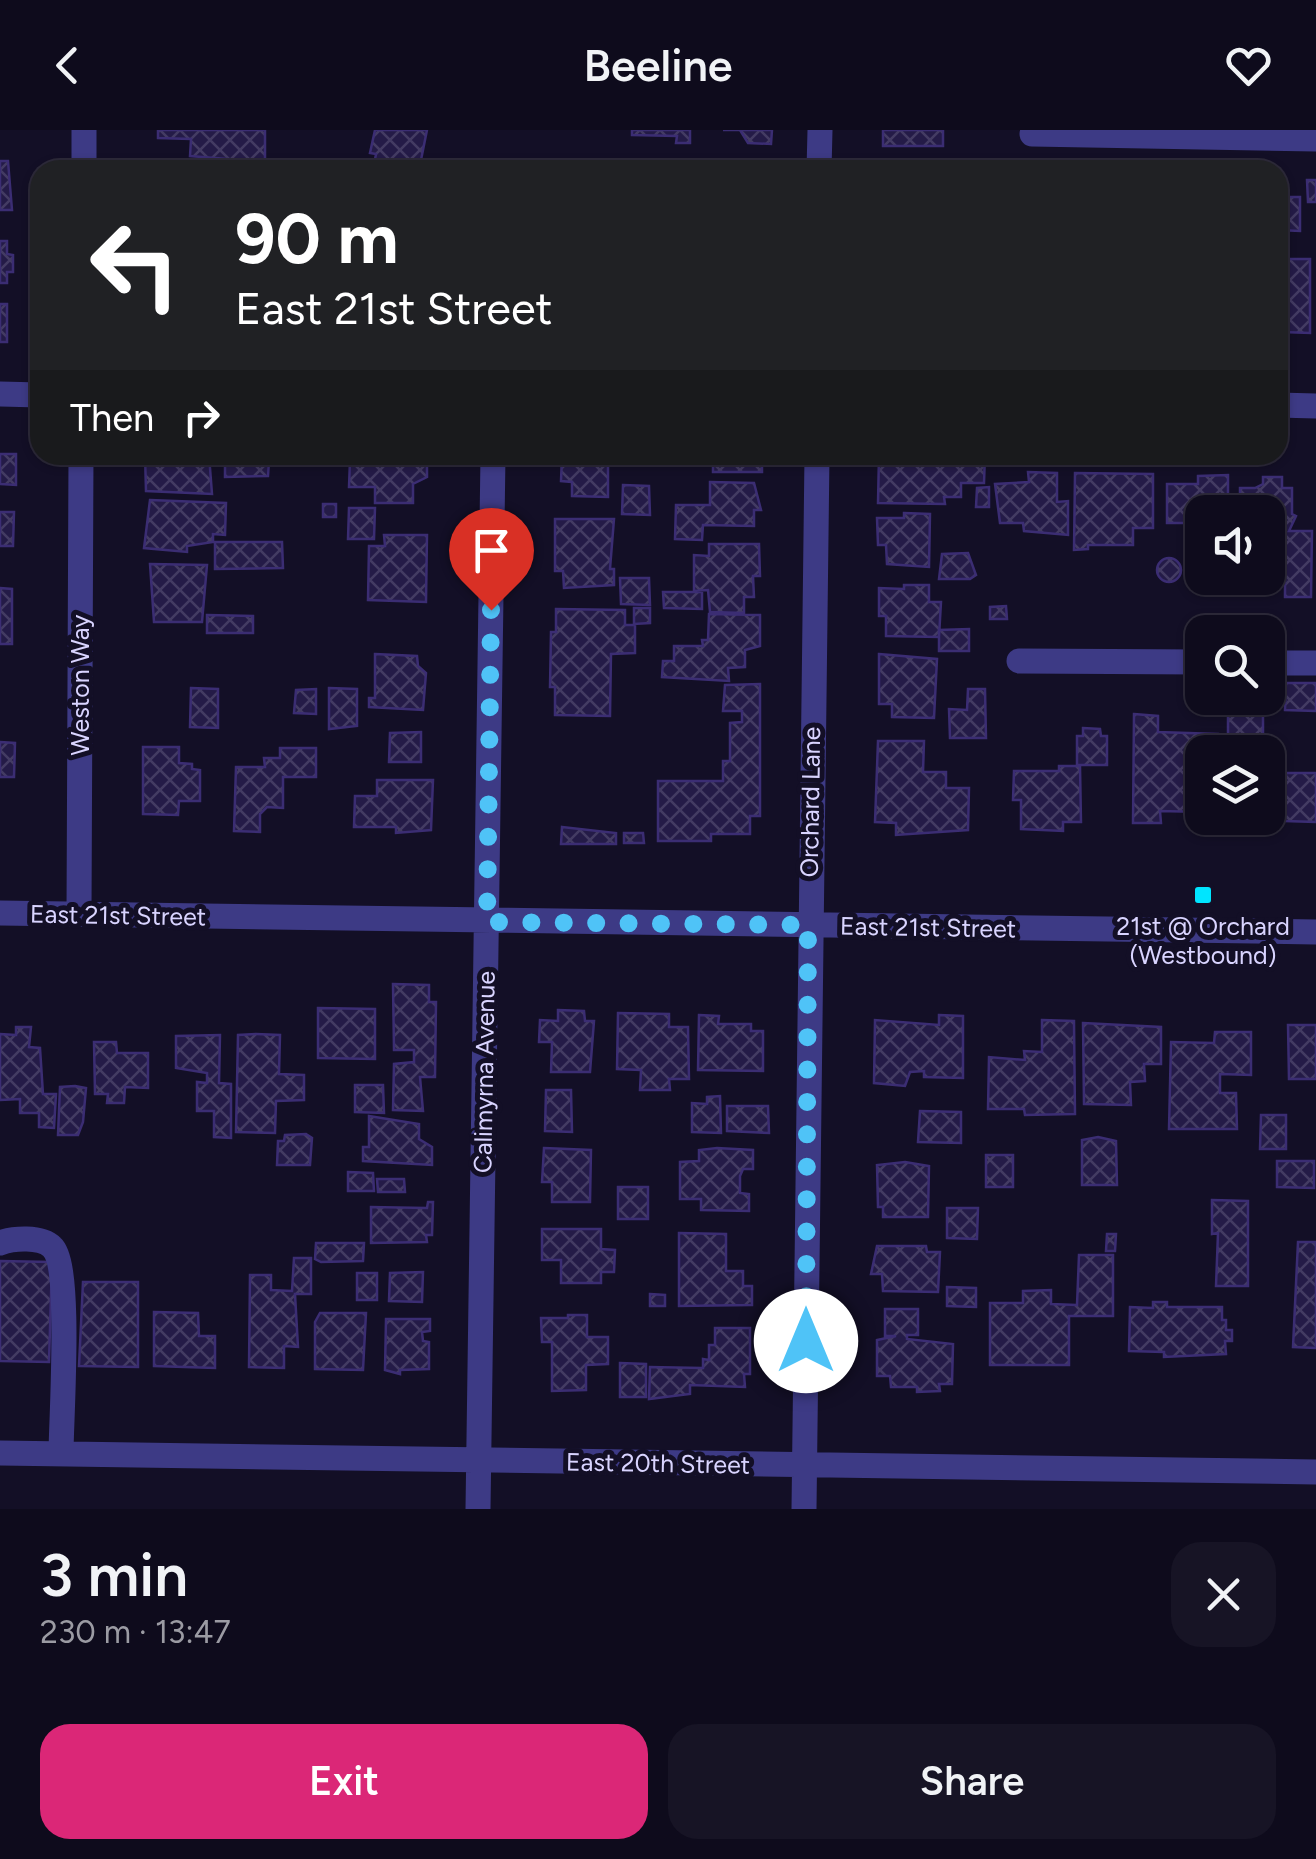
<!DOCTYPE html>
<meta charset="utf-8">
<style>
:root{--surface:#0e0b1c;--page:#171425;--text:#f1f3f6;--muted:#9b9ba3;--line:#2e2b3b;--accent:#db2777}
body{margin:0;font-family:Figtree,sans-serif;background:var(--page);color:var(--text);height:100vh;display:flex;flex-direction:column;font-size:38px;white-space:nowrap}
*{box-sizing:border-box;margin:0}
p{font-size:32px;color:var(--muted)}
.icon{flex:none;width:55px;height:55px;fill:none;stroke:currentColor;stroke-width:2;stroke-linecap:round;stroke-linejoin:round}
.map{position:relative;height:1379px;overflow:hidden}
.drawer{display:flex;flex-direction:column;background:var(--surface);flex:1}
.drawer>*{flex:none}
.banner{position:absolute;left:30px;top:30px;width:1258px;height:305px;border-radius:30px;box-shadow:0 2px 8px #0004,0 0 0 2px var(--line);background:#202124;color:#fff;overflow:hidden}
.controls{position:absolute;left:1185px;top:365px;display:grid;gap:20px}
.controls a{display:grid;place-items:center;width:100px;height:100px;border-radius:20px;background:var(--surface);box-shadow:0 2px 8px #0004,0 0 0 2px var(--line);font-size:50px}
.pin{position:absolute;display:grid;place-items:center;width:85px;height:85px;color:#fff;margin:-102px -42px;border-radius:50% 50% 50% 0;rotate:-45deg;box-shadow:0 0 10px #0007}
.pin .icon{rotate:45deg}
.me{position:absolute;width:110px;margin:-55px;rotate:0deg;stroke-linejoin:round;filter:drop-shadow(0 0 8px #0008)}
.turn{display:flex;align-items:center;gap:35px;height:210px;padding:0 40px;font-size:45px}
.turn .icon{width:130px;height:130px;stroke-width:2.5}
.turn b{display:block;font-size:70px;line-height:85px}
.then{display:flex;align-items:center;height:95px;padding:0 40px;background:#0003;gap:20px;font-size:38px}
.round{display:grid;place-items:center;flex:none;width:105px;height:105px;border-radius:30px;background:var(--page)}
.summary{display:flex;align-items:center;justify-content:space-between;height:170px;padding:0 40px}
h1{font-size:60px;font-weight:600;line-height:75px}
.action{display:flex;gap:20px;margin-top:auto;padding:20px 40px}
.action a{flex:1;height:115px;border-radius:30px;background:var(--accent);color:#fff;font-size:40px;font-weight:600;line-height:115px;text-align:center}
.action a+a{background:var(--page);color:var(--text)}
header{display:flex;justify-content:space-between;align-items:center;height:130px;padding:0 40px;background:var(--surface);font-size:45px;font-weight:600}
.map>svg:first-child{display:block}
</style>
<header><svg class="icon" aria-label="back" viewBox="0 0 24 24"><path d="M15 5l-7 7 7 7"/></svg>Beeline<svg class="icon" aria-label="heart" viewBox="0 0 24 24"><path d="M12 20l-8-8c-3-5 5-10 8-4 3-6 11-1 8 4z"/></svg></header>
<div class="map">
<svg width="1316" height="1379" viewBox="0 0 1316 1379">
<defs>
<pattern id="building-cross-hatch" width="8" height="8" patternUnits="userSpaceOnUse" patternTransform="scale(2.5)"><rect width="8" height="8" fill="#241b47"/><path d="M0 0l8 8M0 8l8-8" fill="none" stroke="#433b63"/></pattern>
</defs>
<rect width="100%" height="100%" fill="#130f26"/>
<path fill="url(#building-cross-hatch)" stroke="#3b2d73" stroke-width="2.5" d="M 158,0 L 265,0 L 265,32 L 190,26 L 191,9 L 158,8 Z
M 375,0 L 427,0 L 419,40 L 373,40 L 376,24 L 370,23 Z
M 632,0 L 690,0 L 690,13 L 676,13 L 677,6 L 632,5 Z
M 723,0 L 772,0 L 771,14 L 748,13 L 740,0 Z
M 883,0 L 943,0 L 943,16 L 883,16 Z
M 0,31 L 8,31 L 12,80 L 0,80 Z
M 926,32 L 959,32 L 959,40 L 926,40 Z
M 148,33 L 195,33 L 195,40 L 148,40 Z
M 1307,50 L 1316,50 L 1316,72 L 1308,72 Z
M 1278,67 L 1300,67 L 1300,101 L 1278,100 Z
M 0,111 L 7,111 L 7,124 L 13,125 L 13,142 L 7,142 L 7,153 L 0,153 Z
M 1288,129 L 1310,129 L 1310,203 L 1282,202 L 1282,191 L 1278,191 L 1278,132 L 1288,133 Z
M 0,174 L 7,174 L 7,212 L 0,212 Z
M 0,324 L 16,324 L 16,355 L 0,354 Z
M 145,325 L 209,325 L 212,364 L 146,361 Z
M 225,325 L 266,325 L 255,330 L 269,331 L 268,346 L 225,347 Z
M 375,325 L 427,325 L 427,347 L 413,354 L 413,373 L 375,373 L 375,357 L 349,357 L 350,330 L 375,330 Z
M 562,325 L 608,325 L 608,367 L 572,366 L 572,352 L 561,351 Z
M 713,325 L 762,325 L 762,342 L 713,342 Z
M 879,325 L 985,325 L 984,353 L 961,353 L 961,367 L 944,367 L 945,374 L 878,373 Z
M 1028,342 L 1057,343 L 1057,372 L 1068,371 L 1068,405 L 1024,401 L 1023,393 L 1000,393 L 995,354 L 1029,352 Z
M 1075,343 L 1153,344 L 1153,398 L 1133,398 L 1133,415 L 1088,415 L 1088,419 L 1074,420 Z
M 1228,345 L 1228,382 L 1202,382 L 1202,410 L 1201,393 L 1167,393 L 1167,354 L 1198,354 L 1198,346 Z
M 1263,347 L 1282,347 L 1282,358 L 1292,358 L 1292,384 L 1296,386 L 1289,401 L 1312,401 L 1311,467 L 1285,467 L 1285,411 L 1268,407 L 1268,382 L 1240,382 L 1240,358 L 1255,358 L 1263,354 Z
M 710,352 L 754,353 L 761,380 L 754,380 L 754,396 L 703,395 L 702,410 L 675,409 L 676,375 L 710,375 Z
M 623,355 L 649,356 L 650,385 L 622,384 Z
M 989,357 L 989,377 L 976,377 L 977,358 Z
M 150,370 L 226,373 L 225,405 L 213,404 L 213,412 L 187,416 L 187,422 L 144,418 Z
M 323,374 L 336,374 L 336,387 L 323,387 Z
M 349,378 L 375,378 L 374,409 L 348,409 Z
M 0,382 L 14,382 L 13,416 L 0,416 Z
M 904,383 L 930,384 L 929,437 L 887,434 L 886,415 L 878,415 L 877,388 L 904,388 Z
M 555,389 L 614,389 L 610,439 L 614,439 L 614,455 L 564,458 L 563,441 L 555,441 Z
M 384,405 L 427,405 L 426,472 L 368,470 L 369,416 L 385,416 Z
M 215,412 L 282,412 L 283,438 L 215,439 Z
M 709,414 L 759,414 L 760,446 L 753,446 L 754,467 L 744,467 L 744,483 L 710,482 L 708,460 L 694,461 L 694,425 L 709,426 Z
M 968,423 L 976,445 L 970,449 L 939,449 L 942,424 Z
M1157 440a12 12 0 1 1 24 0a12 12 0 1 1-24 0Z
M 150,434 L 207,435 L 202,492 L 154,492 Z
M 620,448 L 649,448 L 650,475 L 621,474 Z
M 904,455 L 929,455 L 929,472 L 941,472 L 939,507 L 886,506 L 886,486 L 879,486 L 879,458 L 904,459 Z
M 0,458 L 12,459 L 12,514 L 0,514 Z
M 663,462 L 702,462 L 702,479 L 664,478 Z
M 1006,476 L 1007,489 L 990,489 L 990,477 Z
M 634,478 L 650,478 L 650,493 L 634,494 Z
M 556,479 L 625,480 L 625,495 L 635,495 L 635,523 L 611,524 L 610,586 L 555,585 L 555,557 L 550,557 L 551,502 L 556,502 Z
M 709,484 L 760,485 L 760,516 L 745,520 L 745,537 L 728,538 L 729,551 L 662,547 L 663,531 L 674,531 L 674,516 L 703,516 L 702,510 L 708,510 Z
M 207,485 L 253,486 L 253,503 L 207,503 Z
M 969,499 L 969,521 L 939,521 L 939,500 Z
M 375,524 L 417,526 L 418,536 L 426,543 L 423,580 L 369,577 L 369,568 L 375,568 Z
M 879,524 L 937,529 L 934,588 L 892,587 L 892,574 L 879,574 Z
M 1286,553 L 1316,553 L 1316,581 L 1285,580 Z
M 760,554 L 760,686 L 750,686 L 750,704 L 711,704 L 711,711 L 658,711 L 658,651 L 723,651 L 723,631 L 730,631 L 730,593 L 742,592 L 742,581 L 723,581 L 725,555 Z
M 191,558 L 218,559 L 218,598 L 190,597 Z
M 329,558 L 357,559 L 357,596 L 329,599 Z
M 316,559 L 316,584 L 294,583 L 296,560 Z
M 968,559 L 985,559 L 986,608 L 950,608 L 949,579 L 967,580 Z
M 1134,584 L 1158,586 L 1158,602 L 1218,604 L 1218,610 L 1228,610 L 1228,585 L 1263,585 L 1263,622 L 1202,622 L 1202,682 L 1160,681 L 1161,693 L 1133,693 Z
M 1083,598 L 1100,599 L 1101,606 L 1107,606 L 1107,635 L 1077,635 L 1077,606 L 1083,606 Z
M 421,602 L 421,632 L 389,632 L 390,603 Z
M 878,611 L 924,611 L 923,642 L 946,642 L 946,658 L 969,658 L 968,700 L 896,705 L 896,693 L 875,692 Z
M 0,612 L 15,613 L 14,647 L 0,647 Z
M 143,617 L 179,617 L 179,633 L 192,634 L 192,639 L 200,640 L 200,671 L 179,671 L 178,685 L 143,684 Z
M 280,618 L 316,618 L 316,647 L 283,647 L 283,678 L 267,677 L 260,684 L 260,702 L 234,701 L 236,637 L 265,637 L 264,628 L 280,628 Z
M 1059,636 L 1080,636 L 1081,692 L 1063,692 L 1063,701 L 1021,699 L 1021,670 L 1013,670 L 1014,641 L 1059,641 Z
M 1286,643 L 1316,643 L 1316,692 L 1285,691 Z
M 377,650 L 433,650 L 431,700 L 396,703 L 396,697 L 354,697 L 355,666 L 377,666 Z
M 562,697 L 616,703 L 616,714 L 561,714 Z
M 624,703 L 643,703 L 644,713 L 624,713 Z
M 393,854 L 429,855 L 429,872 L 436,872 L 435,947 L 420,947 L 423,981 L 393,980 L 394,934 L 414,932 L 414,920 L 394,920 Z
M 318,878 L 375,879 L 375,929 L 318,928 Z
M 558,880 L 584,881 L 585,891 L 594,891 L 590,942 L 551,942 L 552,912 L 539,912 L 540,890 L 558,891 Z
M 618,883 L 669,884 L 669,897 L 688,897 L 689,949 L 669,949 L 670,960 L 640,960 L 641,940 L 617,939 Z
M 699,885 L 719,886 L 718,894 L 751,894 L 751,901 L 763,901 L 763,941 L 698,940 Z
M 939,885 L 963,886 L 963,948 L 924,947 L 924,941 L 910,942 L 905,956 L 874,953 L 875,890 L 939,895 Z
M 1042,890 L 1074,891 L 1075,984 L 1025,985 L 1024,979 L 988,979 L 989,927 L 1025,930 L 1024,921 L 1042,922 Z
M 1083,893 L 1161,897 L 1161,934 L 1144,934 L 1145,951 L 1130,952 L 1131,975 L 1084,974 Z
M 1288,895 L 1316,895 L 1316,949 L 1289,949 Z
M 16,897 L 31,897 L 29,917 L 40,918 L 43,964 L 56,964 L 54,998 L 39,997 L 39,983 L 20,983 L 20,969 L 0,970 L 0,904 L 16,905 Z
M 1215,902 L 1251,902 L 1251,945 L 1220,944 L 1220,963 L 1236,963 L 1237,999 L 1169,999 L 1171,912 L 1214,913 Z
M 256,904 L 280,905 L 279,944 L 304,945 L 304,970 L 276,971 L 275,1003 L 236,1002 L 238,905 Z
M 220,905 L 219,953 L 231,954 L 231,1008 L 214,1007 L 214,981 L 197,981 L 197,952 L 207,953 L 207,943 L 176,938 L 176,906 Z
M 94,912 L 116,912 L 117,923 L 148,923 L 148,958 L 125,957 L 124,973 L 107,973 L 108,964 L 95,964 Z
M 355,955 L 383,955 L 384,983 L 355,982 Z
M 75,956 L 86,958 L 83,992 L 78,1005 L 58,1005 L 60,957 Z
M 546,960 L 571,960 L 572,1002 L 545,1001 Z
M 720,966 L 721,1003 L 692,1002 L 692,973 L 707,974 L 707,967 Z
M 727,976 L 768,976 L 769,1003 L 727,1001 Z
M 920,981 L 961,982 L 961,1013 L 918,1012 Z
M 1261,985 L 1286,985 L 1286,1019 L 1260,1019 Z
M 369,986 L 419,994 L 419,1009 L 432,1017 L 432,1035 L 363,1031 L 363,1017 L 369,1017 Z
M 306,1004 L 312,1008 L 310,1035 L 277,1035 L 278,1011 L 284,1011 L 285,1005 Z
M 1098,1007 L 1116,1011 L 1117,1055 L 1082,1055 L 1082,1010 Z
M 544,1018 L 591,1020 L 590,1072 L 552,1072 L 552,1052 L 542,1052 Z
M 717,1018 L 753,1020 L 753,1039 L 743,1039 L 740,1046 L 740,1063 L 749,1064 L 749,1081 L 701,1080 L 701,1069 L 680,1069 L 680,1032 L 699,1031 L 699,1020 Z
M 986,1025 L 1013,1025 L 1013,1057 L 986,1057 Z
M 1277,1031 L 1314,1031 L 1314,1058 L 1277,1057 Z
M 905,1032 L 929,1036 L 928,1087 L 883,1087 L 883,1077 L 878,1077 L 877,1035 Z
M 348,1042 L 373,1043 L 374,1061 L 348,1061 Z
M 377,1049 L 404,1049 L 405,1062 L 378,1062 Z
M 618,1057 L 648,1057 L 648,1089 L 618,1089 Z
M 1212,1070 L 1248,1071 L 1248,1156 L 1216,1156 L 1218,1103 L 1212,1104 Z
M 428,1072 L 433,1072 L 432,1105 L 426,1105 L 427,1112 L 371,1113 L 371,1077 L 427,1078 Z
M 947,1078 L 978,1078 L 977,1109 L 947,1108 Z
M 542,1099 L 601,1099 L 601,1119 L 615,1120 L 614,1142 L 601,1142 L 601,1153 L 561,1153 L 561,1130 L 542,1130 Z
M 679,1103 L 726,1104 L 726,1141 L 743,1141 L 743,1156 L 752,1156 L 752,1175 L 679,1176 Z
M 1107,1104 L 1116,1104 L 1115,1121 L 1106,1121 Z
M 1298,1112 L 1316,1112 L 1316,1218 L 1293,1217 Z
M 316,1113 L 364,1113 L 363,1131 L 321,1132 L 315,1129 Z
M 877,1116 L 926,1116 L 927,1122 L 940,1122 L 938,1162 L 883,1161 L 882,1144 L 871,1144 Z
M 1079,1125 L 1113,1125 L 1113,1186 L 1069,1186 L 1069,1235 L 990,1235 L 990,1173 L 1023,1173 L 1023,1161 L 1051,1160 L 1051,1174 L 1077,1175 Z
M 294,1128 L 311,1128 L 311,1164 L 295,1164 L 298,1217 L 284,1216 L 284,1238 L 249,1237 L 250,1145 L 271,1145 L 271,1160 L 292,1161 Z
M 0,1131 L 52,1132 L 49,1232 L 0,1231 Z
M 423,1142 L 422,1172 L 389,1171 L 390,1143 Z
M 357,1143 L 377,1143 L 377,1170 L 357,1170 Z
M 83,1152 L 138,1152 L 138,1237 L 79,1236 Z
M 947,1157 L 976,1158 L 976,1177 L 947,1176 Z
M 650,1164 L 665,1165 L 665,1176 L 650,1176 Z
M 1153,1172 L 1167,1172 L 1167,1177 L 1222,1177 L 1222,1190 L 1226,1190 L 1226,1200 L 1232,1200 L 1232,1211 L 1225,1211 L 1226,1224 L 1164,1227 L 1164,1222 L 1129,1221 L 1130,1177 L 1153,1178 Z
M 885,1179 L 918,1179 L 918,1205 L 907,1205 L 907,1209 L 953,1214 L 952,1254 L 939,1254 L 940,1261 L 917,1262 L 917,1257 L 891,1257 L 890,1246 L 877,1246 L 877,1210 L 896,1206 L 885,1206 Z
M 154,1182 L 198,1183 L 199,1206 L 215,1206 L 215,1238 L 154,1236 Z
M 320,1183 L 366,1183 L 363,1240 L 315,1239 L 315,1192 Z
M 568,1185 L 587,1185 L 587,1207 L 608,1207 L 608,1234 L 586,1235 L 586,1260 L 552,1261 L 552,1212 L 542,1212 L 541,1188 L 568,1188 Z
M 386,1189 L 430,1189 L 430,1201 L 422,1202 L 423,1211 L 429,1212 L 429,1239 L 400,1240 L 400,1244 L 385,1240 Z
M 715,1198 L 750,1198 L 750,1244 L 744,1244 L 745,1257 L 690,1255 L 690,1264 L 649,1269 L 650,1237 L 703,1238 L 703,1229 L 709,1230 L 709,1215 L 715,1215 Z
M 620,1233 L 646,1234 L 646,1267 L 620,1267 Z"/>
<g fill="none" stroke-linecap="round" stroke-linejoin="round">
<path stroke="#3d3a85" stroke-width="25" d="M 1032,4 L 1316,9
M 84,40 L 84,0
M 819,40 L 820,0
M 0,264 L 40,265
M 1278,275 L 1316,276
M 1019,531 L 1202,532
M 1268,533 L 1316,533
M 0,783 L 1316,802
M 79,784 L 81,325
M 0,1113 C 13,1108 41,1106 52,1117 C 72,1135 61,1289 61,1324
M 0,1323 L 1316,1342
M 478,1379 L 493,325
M 804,1379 L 817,325"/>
</g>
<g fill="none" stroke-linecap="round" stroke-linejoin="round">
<path stroke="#4fc3f7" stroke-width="18" stroke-dasharray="0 32.4" d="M 491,480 L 487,792 L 808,795 L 806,1211"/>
</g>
<rect fill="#00e5ff" stroke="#130f26" stroke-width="4" x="1193" y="755" width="20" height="20" rx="5"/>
<g text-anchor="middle" stroke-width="10" stroke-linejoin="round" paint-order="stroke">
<g font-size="25" fill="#d9d4ff" stroke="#130f26">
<text transform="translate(80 555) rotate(-90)" y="9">Weston Way</text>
<text transform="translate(810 672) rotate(-89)" y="9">Orchard Lane</text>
<text transform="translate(118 785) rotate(1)" y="9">East 21st Street</text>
<text transform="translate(928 797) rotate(1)" y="9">East 21st Street</text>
<text transform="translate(484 942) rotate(-89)" y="9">Calimyrna Avenue</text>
<text transform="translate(658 1333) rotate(1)" y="9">East 20th Street</text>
</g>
<g font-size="25" fill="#d9d4ff" stroke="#130f26">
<text x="1203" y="805">21st @ Orchard<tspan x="1203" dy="29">(Westbound)</tspan></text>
</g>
</g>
</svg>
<div class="controls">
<a><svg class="icon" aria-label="sound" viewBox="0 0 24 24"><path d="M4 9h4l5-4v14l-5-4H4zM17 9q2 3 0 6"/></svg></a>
<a><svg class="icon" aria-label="search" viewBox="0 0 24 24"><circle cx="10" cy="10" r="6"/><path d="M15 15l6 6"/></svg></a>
<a><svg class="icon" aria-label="layers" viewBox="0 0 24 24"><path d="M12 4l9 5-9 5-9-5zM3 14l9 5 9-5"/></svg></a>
</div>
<div class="pin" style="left:491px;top:480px;background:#d93025"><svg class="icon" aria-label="arrive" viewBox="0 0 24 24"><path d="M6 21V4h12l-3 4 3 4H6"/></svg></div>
<svg class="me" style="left:806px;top:1211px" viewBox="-20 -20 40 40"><circle r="19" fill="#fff"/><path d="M0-13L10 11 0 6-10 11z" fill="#4fc3f7"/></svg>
<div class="banner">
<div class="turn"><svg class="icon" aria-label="left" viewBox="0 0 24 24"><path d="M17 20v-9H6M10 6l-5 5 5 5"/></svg><div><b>90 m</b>East 21st Street</div></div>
<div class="then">Then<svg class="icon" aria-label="right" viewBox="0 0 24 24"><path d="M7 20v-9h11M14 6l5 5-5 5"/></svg></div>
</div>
</div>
<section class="drawer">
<div class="summary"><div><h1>3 min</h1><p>230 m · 13:47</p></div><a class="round"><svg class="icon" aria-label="close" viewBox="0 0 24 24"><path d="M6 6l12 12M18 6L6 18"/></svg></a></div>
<div class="action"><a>Exit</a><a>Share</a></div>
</section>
